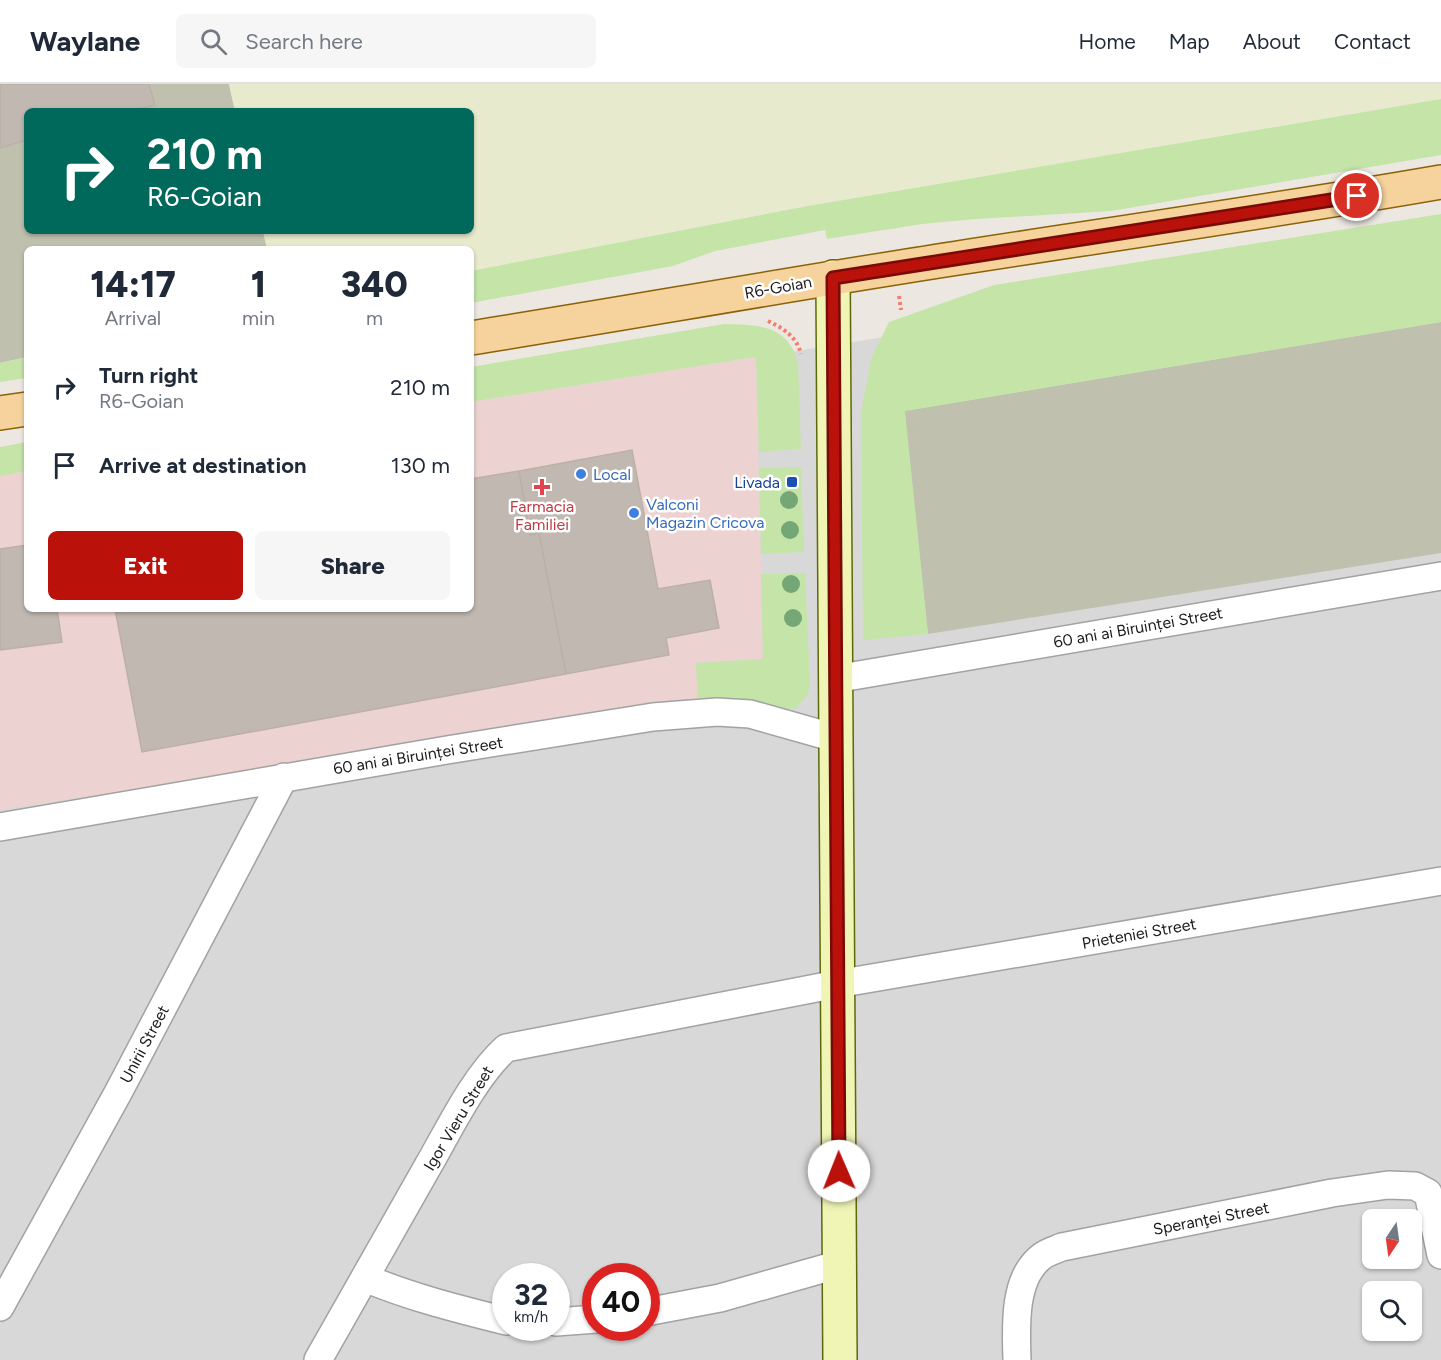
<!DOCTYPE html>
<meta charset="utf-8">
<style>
:root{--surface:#fff;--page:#f6f6f7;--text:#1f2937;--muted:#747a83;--line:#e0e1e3;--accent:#ba110b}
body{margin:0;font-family:Figtree,sans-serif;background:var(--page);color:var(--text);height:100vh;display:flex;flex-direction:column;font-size:22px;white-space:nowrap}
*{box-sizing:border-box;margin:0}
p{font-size:20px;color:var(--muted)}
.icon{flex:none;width:33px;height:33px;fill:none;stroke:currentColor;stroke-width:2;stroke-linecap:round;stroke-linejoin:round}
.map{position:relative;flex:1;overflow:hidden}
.drawer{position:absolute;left:24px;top:162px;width:450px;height:366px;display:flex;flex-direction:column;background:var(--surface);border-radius:9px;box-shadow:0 2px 4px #0004}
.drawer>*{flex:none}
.banner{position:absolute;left:24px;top:24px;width:450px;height:126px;border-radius:9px;box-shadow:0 2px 4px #0004;background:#00695c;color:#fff;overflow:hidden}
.needle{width:39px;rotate:193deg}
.tools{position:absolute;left:1362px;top:1125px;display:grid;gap:12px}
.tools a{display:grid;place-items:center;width:60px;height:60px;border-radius:9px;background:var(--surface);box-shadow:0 2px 4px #0004;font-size:30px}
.speed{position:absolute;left:492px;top:1179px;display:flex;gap:12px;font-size:30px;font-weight:700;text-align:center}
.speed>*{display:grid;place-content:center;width:78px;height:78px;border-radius:50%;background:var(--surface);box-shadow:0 2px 4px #0004;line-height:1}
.speed small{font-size:15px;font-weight:400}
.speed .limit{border:9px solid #d22;background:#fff;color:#111}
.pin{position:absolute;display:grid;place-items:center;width:51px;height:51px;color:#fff;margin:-26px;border:3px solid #fff;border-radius:50%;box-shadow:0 2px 6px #0007}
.me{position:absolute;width:66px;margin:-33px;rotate:359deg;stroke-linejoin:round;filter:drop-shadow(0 0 4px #0008)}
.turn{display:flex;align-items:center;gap:21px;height:126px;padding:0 24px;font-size:27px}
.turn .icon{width:78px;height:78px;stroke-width:2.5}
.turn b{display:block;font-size:42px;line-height:51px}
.eta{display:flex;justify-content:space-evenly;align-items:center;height:102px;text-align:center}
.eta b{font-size:36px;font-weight:800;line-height:42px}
.primary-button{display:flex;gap:12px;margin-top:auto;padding:12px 24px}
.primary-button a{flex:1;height:69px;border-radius:9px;background:var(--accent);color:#fff;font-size:24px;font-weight:800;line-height:69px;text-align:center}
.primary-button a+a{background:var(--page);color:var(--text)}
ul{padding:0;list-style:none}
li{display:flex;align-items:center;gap:18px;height:78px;padding:0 24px}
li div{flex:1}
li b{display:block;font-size:22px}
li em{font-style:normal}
header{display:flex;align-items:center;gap:36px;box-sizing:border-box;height:84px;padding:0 30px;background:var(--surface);border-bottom:2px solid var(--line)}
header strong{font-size:28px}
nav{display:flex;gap:33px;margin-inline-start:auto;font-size:21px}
.search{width:420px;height:54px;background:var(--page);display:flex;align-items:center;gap:15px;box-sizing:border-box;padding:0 21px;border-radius:9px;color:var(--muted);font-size:22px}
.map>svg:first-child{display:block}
</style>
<header>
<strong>Waylane</strong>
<div class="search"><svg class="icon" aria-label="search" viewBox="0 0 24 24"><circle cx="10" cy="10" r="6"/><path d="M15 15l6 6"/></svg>Search here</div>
<nav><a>Home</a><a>Map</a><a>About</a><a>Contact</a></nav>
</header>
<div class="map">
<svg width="1441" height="1276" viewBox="0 0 1441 1276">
<rect width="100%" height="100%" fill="#ece8e1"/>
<path fill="#d9d8d8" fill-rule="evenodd" d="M 1441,164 L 1441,1276 L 0,1276 L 0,392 L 27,387 L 27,525 L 471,525 L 471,319 ZM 1372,1136 L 1412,1136 L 1412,1174 L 1372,1174 ZM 506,1192 L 556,1192 L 556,1244 L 506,1244 ZM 596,1192 L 646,1192 L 646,1244 L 596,1244 ZM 1372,1208 L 1412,1208 L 1412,1246 L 1372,1246 Z"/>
<path fill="#ecd2d0" d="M 756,273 L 763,575 L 696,579 L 698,617 L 0,726 L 0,392 L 27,387 L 27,525 L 471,525 L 471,318 Z"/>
<path fill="#bfc0ad" d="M 0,0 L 229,0 L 235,27 L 27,27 L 27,147 L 263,147 L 267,165 L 27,165 L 27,273 L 0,279 Z
M 1441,238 L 1441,469 L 928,550 L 904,327 Z"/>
<path fill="#e7eacc" d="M 229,0 L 1441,0 L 1441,15 L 808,122 L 471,187 L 471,165 L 267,165 L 263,147 L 471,147 L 471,27 L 235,27 Z"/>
<path fill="#c4e4a8" d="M 1441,15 L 1441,71 L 1111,127 L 976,135 L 922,140 L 827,155 L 825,146 L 715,167 L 673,182 L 471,219 L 471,187 L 808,122 Z
M 1441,130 L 1441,238 L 905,327 L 928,550 L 863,556 L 861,329 L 871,275 L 889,238 L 994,201 Z
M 724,240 C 757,241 787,240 798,278 L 801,365 L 759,368 L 756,273 L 471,318 L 471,283 Z
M 27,273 L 27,294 L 0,298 L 0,279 Z
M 27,358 L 27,387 L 0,392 L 0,363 Z
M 801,383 L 804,468 L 761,470 L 759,384 Z
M 805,489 L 810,603 L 806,613 L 795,625 L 782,624 L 764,621 L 698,617 L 696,579 L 763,575 L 761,490 Z"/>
<path fill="#c0b8b1" stroke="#bcb0a4" stroke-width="1.5" d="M 0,0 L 149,0 L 155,21 L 132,27 L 27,27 L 27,56 L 0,64 Z
M 632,366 L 658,505 L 710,496 L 719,544 L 666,554 L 669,571 L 566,590 L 539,449 L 530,451 L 519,387 Z
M 519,387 L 530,451 L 539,449 L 566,590 L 142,668 L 115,525 L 471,525 L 471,395 Z
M 27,461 L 27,525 L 57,525 L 62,558 L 0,566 L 0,465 Z"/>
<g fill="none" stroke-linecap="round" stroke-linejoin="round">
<g stroke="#a2a2a2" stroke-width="30">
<path id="street" d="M 835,595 L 1441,492
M 0,743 L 447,666 L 653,633 L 717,628 L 750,630 L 835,654
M 365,1194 C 410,1213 458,1225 506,1237
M 0,1223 L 119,1007 L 284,693
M 646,1228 L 720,1214 L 840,1180
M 556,1238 L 596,1235
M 318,1276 C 355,1211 392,1146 428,1082 C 450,1044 474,993 506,964 L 837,900 L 1441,797
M 1017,1276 C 1016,1243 1013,1195 1041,1173 C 1047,1168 1055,1166 1062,1163 L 1332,1109 L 1388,1101 L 1415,1102 L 1428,1109 L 1441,1171"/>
</g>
<g stroke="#5c690a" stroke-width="36">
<path id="secondary" d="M 833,193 L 840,1276"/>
</g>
<g stroke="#896308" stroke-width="36">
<path id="primary" d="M 471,254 C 633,228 796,199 958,174 C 1119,149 1280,126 1441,98
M 0,329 L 27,325"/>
</g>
<path stroke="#f17e6c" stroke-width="4" stroke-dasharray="3 3" stroke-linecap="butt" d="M 899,212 L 901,226
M 768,237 C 783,244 797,253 801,270"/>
<use href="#street" stroke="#fff" stroke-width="27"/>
<use href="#secondary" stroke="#f0f5b6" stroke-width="33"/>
<use href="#primary" stroke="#f6d29c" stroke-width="33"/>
</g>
<g fill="#74a775">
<circle cx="789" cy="416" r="9"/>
<circle cx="790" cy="446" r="9"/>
<circle cx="791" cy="500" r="9"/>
<circle cx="793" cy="534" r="9"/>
</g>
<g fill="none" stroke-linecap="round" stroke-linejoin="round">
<g stroke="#790b07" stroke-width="15">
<path id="route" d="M 839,1087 L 833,194 L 1357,112"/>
</g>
<use href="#route" stroke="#ba110b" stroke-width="10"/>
</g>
<g fill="#3f7fe0" stroke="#fff" stroke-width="2">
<circle cx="581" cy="390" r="6"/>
<circle cx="634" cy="429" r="6"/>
</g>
<rect fill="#1a4fb4" stroke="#fff" stroke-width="2" x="786" y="392" width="12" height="12" rx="3"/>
<path fill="#e0444e" stroke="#fff" stroke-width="2" d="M539 394h6v6h6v6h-6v6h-6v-6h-6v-6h6z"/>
<g text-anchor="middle" stroke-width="5" stroke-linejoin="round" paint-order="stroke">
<g font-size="16" fill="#1b1b1b" stroke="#fff">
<text transform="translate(778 203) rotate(-10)" y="6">R6-Goian</text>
<text transform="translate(1138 543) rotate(-10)" y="6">60 ani ai Biruinței Street</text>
<text transform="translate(418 671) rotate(-9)" y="6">60 ani ai Biruinței Street</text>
<text transform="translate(1139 849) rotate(-10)" y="6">Prieteniei Street</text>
<text transform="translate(144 960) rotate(-62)" y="6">Unirii Street</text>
<text transform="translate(458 1034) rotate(-59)" y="6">Igor Vieru Street</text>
<text transform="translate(1211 1134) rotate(-11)" y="6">Speranţei Street</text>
</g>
<g font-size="16" fill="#366cbe" stroke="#fff" text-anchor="start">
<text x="593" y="396">Local</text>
<text x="646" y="426">Valconi<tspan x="646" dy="18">Magazin Cricova</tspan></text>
</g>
<g font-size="16" fill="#164399" stroke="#fff" text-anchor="end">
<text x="780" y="404">Livada</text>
</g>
<g font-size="16" fill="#be3a42" stroke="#fff">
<text x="542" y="428">Farmacia<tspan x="542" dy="18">Familiei</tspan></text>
</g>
</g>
</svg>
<div class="tools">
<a><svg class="needle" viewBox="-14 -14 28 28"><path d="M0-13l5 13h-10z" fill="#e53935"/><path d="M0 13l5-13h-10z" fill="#747a83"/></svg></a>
<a><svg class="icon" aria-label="search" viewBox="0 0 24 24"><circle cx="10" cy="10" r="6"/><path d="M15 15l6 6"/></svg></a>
</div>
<div class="speed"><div>32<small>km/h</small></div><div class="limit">40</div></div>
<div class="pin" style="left:1357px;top:112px;background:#d93025"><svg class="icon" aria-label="arrive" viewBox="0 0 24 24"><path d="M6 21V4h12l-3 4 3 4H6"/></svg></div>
<svg class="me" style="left:839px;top:1087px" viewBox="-20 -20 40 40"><circle r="19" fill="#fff"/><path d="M0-13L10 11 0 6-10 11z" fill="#ba110b"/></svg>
<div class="banner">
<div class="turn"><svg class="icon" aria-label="right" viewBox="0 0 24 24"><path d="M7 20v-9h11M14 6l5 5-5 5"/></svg><div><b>210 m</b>R6-Goian</div></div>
</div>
<section class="drawer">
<div class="eta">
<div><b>14:17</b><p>Arrival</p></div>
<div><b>1</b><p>min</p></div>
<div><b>340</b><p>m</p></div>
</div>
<ul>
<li><svg class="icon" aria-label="right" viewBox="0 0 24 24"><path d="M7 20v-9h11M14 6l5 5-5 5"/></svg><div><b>Turn right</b><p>R6-Goian</p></div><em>210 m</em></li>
<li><svg class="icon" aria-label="arrive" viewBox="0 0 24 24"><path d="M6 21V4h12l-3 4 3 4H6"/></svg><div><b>Arrive at destination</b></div><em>130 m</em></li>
</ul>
<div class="primary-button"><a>Exit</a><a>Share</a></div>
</section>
</div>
